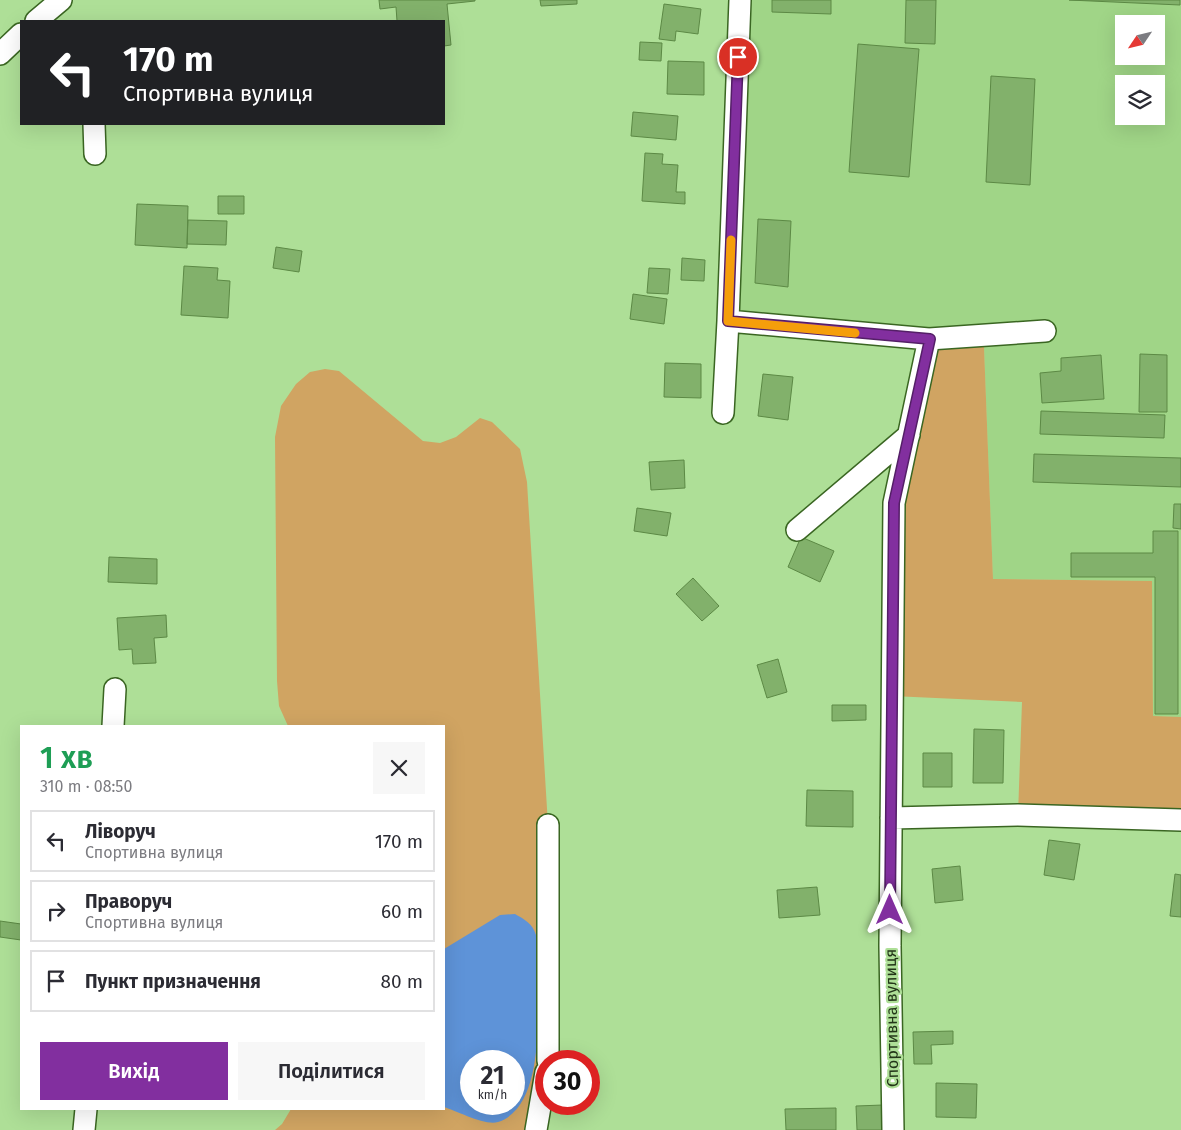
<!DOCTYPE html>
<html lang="uk">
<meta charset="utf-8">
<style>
:root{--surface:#fff;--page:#f7f7f7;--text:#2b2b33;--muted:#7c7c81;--line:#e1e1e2;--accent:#822f9f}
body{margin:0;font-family:"Fira Sans",sans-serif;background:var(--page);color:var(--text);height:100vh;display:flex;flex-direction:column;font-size:19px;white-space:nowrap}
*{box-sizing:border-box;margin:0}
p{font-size:16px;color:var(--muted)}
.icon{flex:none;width:28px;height:28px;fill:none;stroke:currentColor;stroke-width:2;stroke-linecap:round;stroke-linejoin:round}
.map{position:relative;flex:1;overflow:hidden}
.side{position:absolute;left:20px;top:725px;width:425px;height:385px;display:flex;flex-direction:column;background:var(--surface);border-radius:0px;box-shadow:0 5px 20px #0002}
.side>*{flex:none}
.hud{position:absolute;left:20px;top:20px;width:425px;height:105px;border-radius:0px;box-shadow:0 5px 20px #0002;background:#202124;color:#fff;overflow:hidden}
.needle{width:32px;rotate:235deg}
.tools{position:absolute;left:1115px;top:15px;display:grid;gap:10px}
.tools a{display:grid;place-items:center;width:50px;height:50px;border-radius:0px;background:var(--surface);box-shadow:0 5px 20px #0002;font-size:25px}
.speed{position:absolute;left:460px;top:1050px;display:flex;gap:10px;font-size:25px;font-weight:700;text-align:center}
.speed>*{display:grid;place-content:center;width:65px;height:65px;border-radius:50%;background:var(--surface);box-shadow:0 5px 20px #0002;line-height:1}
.speed small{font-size:12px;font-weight:400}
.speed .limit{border:8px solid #d22;background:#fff;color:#111}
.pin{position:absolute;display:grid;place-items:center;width:42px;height:42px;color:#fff;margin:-21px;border:2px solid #fff;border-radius:50%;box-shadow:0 1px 5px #0007}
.me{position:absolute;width:55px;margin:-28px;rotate:0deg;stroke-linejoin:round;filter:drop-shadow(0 0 4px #0008)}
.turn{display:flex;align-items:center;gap:18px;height:105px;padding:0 20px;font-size:22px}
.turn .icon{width:65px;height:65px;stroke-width:2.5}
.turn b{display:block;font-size:35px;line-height:42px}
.round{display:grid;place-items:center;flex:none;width:52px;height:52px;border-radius:0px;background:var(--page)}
.summary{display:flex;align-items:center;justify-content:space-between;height:85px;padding:0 20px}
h1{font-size:30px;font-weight:600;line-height:38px;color:#1e9e55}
.primary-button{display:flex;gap:10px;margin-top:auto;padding:10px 20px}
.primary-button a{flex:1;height:58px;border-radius:0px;background:var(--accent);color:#fff;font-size:20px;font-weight:600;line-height:58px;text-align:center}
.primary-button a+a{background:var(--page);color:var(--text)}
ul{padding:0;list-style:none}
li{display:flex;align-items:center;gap:15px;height:62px;margin:0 10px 8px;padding:0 10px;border:2px solid var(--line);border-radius:0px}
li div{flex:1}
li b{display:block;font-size:19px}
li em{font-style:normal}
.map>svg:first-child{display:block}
</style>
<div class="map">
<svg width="1181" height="1130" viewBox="0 0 1181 1130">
<rect width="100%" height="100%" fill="#aedf97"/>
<path fill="#a0d587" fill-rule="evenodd" d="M 740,0 L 1181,0 L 1181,717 L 1153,716 L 1152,581 L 993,579 L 984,347 L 728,321 ZM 1124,24 L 1156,24 L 1156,56 L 1124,56 ZM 1124,84 L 1156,84 L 1156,116 L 1124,116 Z"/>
<path fill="#d0a462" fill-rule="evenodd" d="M 929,339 L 984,347 L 993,579 L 1152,581 L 1153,716 L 1181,717 L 1181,820 L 1018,815 L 1022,702 L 892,696 L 894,503 Z
M 325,369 L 339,371 L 423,441 L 440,443 L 456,437 L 480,418 L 492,422 L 520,449 L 527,482 L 548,825 L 536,1130 L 275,1130 L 282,1124 L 291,1109 L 444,1109 L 444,726 L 288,726 L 279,706 L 277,681 L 275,437 L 281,406 L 296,384 L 310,372 ZM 471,1061 L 514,1061 L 514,1104 L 471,1104 Z"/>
<path fill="#5e93d8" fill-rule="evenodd" d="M 515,914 C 524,919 533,924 536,935 C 539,946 537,961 537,973 C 538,1012 545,1107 498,1122 C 485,1126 457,1111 444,1107 L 444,949 L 500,915 ZM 471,1061 L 514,1061 L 514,1104 L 471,1104 Z"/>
<path fill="#82b16b" stroke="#5c8945" d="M 379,0 L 475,0 L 475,1 L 447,4 L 451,45 L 444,46 L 444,21 L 397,21 L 396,7 L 380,9 Z
M 540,0 L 577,0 L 577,4 L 541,6 Z
M 772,0 L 831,0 L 831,14 L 772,12 Z
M 906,0 L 936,0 L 935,44 L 905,43 Z
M 1069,0 L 1180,0 L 1180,5 Z
M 664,4 L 701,9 L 698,34 L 676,31 L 675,41 L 659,39 Z
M 640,42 L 662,43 L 661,61 L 639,60 Z
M 858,44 L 919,49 L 909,177 L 849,172 Z
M 668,61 L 704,62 L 704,95 L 667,94 Z
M 991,76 L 1035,79 L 1030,185 L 986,182 Z
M 633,112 L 678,116 L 676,140 L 631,136 Z
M 645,153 L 663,154 L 662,164 L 678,165 L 676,192 L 685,192 L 685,204 L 642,201 Z
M 218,196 L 244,196 L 244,214 L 218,214 Z
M 137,204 L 188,206 L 187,248 L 135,245 Z
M 758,219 L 791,221 L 788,287 L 755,283 Z
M 188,220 L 227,221 L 226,245 L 187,244 Z
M 276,247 L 302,251 L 299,272 L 273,268 Z
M 682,258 L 705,260 L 704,281 L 681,280 Z
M 184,266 L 218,268 L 217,280 L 230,281 L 228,318 L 181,315 Z
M 649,268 L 670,269 L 668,294 L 647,293 Z
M 633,294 L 667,299 L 664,324 L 630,319 Z
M 1140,354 L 1167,355 L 1167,412 L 1139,412 Z
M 1101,355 L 1104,399 L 1042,403 L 1040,373 L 1061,371 L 1061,358 Z
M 665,363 L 701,364 L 701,398 L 664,397 Z
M 763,374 L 793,377 L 788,420 L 758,416 Z
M 1041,411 L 1165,415 L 1164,438 L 1040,434 Z
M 1034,454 L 1181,458 L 1181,487 L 1033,482 Z
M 684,460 L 685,488 L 651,490 L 649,462 Z
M 1174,504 L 1181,504 L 1181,529 L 1173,528 Z
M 637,508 L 671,513 L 667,536 L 634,531 Z
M 1153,531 L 1178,531 L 1178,714 L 1155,714 L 1155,577 L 1071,577 L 1071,553 L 1153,553 Z
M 801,537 L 834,551 L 820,582 L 788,567 Z
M 109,557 L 157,559 L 157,584 L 108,582 Z
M 693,578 L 719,606 L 702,621 L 676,594 Z
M 166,615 L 167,637 L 154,638 L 156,663 L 133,664 L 132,649 L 119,650 L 117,618 Z
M 778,659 L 787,692 L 767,698 L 757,665 Z
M 832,705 L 866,705 L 866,720 L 832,721 Z
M 974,729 L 1004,730 L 1003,783 L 973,783 Z
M 923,753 L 952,753 L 952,787 L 923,787 Z
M 807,790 L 853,791 L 853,827 L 806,826 Z
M 1049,840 L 1080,844 L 1074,880 L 1044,875 Z
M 960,866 L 963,900 L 935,903 L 932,869 Z
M 1175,874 L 1181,875 L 1181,917 L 1170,916 Z
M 817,887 L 820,915 L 779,918 L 777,890 Z
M 0,921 L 21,924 L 21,940 L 0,937 Z
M 953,1031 L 953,1044 L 931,1045 L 932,1064 L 914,1064 L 913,1032 Z
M 936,1083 L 977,1084 L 976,1118 L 936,1117 Z
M 883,1105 L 884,1130 L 857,1130 L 856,1106 Z
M 836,1108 L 836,1130 L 786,1130 L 785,1109 Z"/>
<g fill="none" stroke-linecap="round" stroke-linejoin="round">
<g stroke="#3a6622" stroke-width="24">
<path id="minor" d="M 740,0 L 728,321 L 929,339 L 1045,331
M 36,21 L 61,0
M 0,54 L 21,34
M 94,124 L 95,154
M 723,413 L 728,321
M 797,530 L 909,435
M 113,726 L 115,689
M 891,818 L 1018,815 L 1181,820
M 548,1061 L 548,825
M 84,1130 L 86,1109
M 536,1130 L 546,1072
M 893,1130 L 890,946 L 894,503 L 929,339"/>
</g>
<use href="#minor" stroke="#fff" stroke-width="21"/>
</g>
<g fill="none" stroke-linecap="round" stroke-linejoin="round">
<g stroke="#541f67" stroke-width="12">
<path id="route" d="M 738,57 L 728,321 L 930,339 L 894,503 L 890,910"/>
</g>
<use href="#route" stroke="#822f9f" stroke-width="9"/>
<path stroke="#f59e0b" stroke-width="9" d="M 731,240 L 728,321 L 855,333"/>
</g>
<g text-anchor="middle" stroke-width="4.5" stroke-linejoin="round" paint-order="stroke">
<g font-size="16" fill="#233619" stroke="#aedf97">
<text transform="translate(891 1018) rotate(-91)" y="6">Спортивна вулиця</text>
</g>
</g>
</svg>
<div class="tools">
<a><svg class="needle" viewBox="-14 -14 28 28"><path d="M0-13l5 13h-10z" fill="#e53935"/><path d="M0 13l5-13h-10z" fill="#7c7c81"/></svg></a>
<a><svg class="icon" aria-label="layers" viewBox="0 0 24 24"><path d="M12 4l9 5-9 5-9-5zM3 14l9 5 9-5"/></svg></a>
</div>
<div class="speed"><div>21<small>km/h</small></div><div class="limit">30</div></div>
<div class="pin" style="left:738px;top:57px;background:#d93025"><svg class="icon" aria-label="arrive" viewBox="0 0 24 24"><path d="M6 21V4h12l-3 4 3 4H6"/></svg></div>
<svg class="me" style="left:890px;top:910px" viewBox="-20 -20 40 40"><path d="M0-17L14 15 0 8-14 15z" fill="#822f9f" stroke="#fff" stroke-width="4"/></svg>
<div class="hud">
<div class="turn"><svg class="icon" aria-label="left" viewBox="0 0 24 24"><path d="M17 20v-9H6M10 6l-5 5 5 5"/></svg><div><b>170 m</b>Спортивна вулиця</div></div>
</div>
<section class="side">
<div class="summary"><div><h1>1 хв</h1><p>310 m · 08:50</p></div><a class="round"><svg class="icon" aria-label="close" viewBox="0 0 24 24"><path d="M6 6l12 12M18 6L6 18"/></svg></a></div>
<ul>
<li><svg class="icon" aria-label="left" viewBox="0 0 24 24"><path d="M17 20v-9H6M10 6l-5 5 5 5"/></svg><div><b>Ліворуч</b><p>Спортивна вулиця</p></div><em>170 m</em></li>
<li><svg class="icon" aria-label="right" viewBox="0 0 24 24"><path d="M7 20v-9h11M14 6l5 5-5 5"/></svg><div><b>Праворуч</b><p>Спортивна вулиця</p></div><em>60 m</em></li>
<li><svg class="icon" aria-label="arrive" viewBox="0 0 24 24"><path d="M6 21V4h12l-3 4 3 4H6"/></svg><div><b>Пункт призначення</b></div><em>80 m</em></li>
</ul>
<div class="primary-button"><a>Вихід</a><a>Поділитися</a></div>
</section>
</div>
